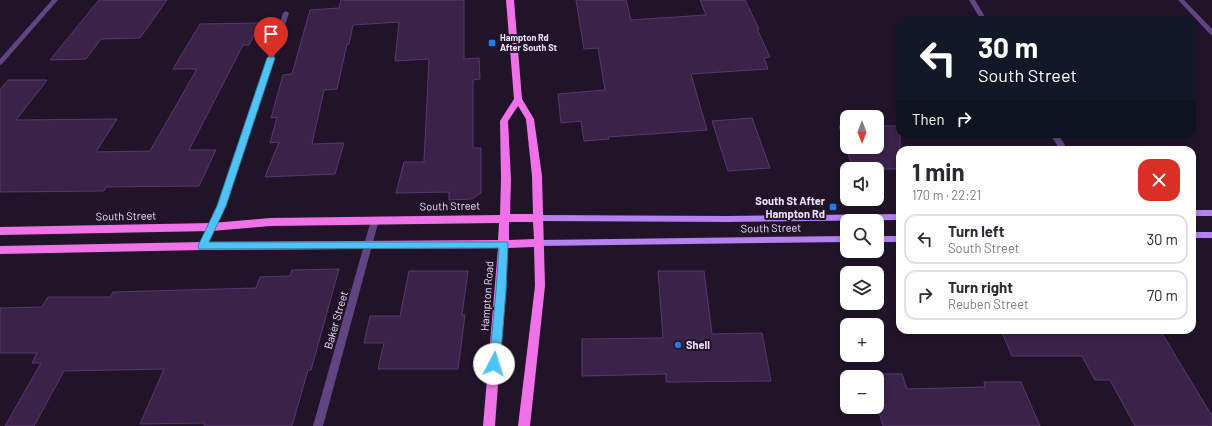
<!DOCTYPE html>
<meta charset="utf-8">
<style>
:root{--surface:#fff;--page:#f2f2f3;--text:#2b2b33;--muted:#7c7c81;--line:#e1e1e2}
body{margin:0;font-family:Barlow,sans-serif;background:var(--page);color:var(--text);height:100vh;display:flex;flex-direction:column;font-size:15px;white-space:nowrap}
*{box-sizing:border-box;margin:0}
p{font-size:13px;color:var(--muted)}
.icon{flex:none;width:22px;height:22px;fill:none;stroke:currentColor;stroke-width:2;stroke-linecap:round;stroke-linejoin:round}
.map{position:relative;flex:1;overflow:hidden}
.panel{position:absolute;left:896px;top:146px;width:300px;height:188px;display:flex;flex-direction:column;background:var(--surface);border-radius:12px;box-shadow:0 2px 6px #0003}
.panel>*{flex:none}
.guide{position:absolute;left:896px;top:16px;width:300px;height:122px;border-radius:12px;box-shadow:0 2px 6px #0003;background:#111827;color:#fff;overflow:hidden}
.needle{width:26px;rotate:180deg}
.controls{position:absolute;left:840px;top:110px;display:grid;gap:8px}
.controls a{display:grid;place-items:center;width:44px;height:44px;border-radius:8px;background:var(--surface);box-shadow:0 2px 6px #0003;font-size:20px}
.pin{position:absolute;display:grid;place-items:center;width:34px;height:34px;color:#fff;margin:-41px -17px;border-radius:50% 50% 50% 0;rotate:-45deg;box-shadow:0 0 4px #0007}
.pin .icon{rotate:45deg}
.me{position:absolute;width:44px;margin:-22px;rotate:5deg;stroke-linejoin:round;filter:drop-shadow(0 0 3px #0008)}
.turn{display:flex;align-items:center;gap:14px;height:84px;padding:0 16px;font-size:18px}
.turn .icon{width:52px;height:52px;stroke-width:2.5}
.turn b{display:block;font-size:28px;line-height:34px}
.then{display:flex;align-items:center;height:38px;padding:0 16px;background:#0003;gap:8px;font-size:15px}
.round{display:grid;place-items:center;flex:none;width:42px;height:42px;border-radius:12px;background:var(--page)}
.head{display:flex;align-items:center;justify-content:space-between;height:68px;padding:0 16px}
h1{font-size:24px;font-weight:700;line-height:30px}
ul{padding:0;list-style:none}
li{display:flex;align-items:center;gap:12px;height:50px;margin:0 8px 6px;padding:0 8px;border:2px solid var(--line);border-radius:12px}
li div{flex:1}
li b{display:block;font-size:15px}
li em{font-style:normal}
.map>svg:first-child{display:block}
</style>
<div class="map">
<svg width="1212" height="426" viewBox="0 0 1212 426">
<rect width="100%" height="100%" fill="#211429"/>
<path fill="#3a2248" stroke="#5c3672" d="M 99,0 L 167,0 L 140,38 L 101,39 L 86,59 L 50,60 Z
M 341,0 L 464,0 L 464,59 L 479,58 L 480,79 L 473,80 L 473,148 L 481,148 L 481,193 L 472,199 L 449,200 L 449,192 L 396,193 L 404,162 L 424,162 L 429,59 L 395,61 L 399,22 L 353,25 L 349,44 L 347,44 L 337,89 L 324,90 L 312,144 L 344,143 L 335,174 L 265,177 L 279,142 L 270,143 L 277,117 L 271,118 L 283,75 L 292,74 L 310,10 L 339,8 Z
M 576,0 L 626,0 L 631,20 L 706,15 L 700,0 L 745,0 L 759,29 L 757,29 L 770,57 L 764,58 L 768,69 L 691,74 L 707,130 L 608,137 L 609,139 L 584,141 L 581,121 L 561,123 L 558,94 L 605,90 L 598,48 L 584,49 Z
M 260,23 L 249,45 L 243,45 L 189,150 L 216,150 L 199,186 L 106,187 L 104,191 L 0,192 L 0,90 L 8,80 L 47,80 L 16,120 L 117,119 L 96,152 L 150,151 L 197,69 L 173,69 L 200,24 Z
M 752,118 L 770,168 L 728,171 L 712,121 Z
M 839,126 L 847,126 L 847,147 L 877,147 L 877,126 L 900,126 L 900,169 L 853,169 Z
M 339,269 L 311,370 L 308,370 L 292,426 L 204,426 L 205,423 L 140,424 L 164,369 L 64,371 L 34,426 L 5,426 L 41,363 L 32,363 L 37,353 L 0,353 L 0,308 L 42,307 L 48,297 L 110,297 L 113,292 L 256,288 L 260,277 L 290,276 L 292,270 Z
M 409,271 L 468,271 L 462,315 L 465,315 L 458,369 L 378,369 L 384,343 L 364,343 L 370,316 L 400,316 Z
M 658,271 L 704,271 L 712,334 L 762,333 L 771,381 L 666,382 L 666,374 L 582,376 L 582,339 L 663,338 Z
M 1001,330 L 1160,330 L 1212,416 L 1212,426 L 1135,426 L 1110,380 L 1095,380 L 1082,356 L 1012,356 Z
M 877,374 L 902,374 L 907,389 L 985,387 L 984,382 L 1021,382 L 1040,426 L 883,426 L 877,404 Z"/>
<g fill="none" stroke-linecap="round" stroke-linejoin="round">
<path fill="#624483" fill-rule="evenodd" d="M 52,0 L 58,0 L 2,64 L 0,65 L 0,59 Z
M 969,0 L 975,0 L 987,20 L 981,20 Z
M 1178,0 L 1184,0 L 1212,29 L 1212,35 L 1210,34 Z
M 286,11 L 289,13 L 225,206 L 206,248 L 200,248 L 199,246 L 217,206 L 283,13 Z
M 1050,134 L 1058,134 L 1068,150 L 1060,150 Z
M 375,217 L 378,218 L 379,220 L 323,426 L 313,426 L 371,220 L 372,218 Z"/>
<path fill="#b481f1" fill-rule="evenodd" d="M 1192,210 L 1212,210 L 1212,216 L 1192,216 Z
M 900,214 L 900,220 L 727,222 L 538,221 L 535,220 L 534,218 L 535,216 L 538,215 L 727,216 Z
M 1192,232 L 1212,232 L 1212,238 L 1192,238 Z
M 847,236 L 847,242 L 539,246 L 536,245 L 535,243 L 536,241 L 539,240 Z
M 877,236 L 900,236 L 900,242 L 877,242 Z"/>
<path fill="#f072e9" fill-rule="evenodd" d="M 506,0 L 514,0 L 522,99 L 534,119 L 542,176 L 545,286 L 530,426 L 518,426 L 535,286 L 534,247 L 508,248 L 495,426 L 483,426 L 498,248 L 203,250 L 0,254 L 0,246 L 203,242 L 498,240 L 499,223 L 270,226 L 212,231 L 0,235 L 0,227 L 212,223 L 270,218 L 500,215 L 501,179 L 500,121 L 514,99 ZM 518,106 L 526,119 L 532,176 L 533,214 L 510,214 L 511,179 L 508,121 ZM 509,222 L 533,222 L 534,239 L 509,240 Z"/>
</g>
<path fill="#4fc3f7" stroke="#337fa1" d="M 271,55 L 275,58 L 226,206 L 209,242 L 507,242 L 508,244 L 506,291 L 500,364 L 498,368 L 494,369 L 491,368 L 489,364 L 496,291 L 499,248 L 199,249 L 198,246 L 217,206 L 267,58 Z"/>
<g fill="#207de7" stroke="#211429" stroke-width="1.5">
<rect x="488" y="39" width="8" height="8" rx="2"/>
<rect x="829" y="203" width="8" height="8" rx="2"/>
<circle cx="678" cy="345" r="4"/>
</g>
<g text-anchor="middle" stroke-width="4" stroke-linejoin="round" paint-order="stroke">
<g font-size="9" font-weight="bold" fill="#efe0fc" stroke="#211429" text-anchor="start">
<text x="500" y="41">Hampton Rd<tspan x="500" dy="10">After South St</tspan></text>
</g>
<g font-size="11" font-weight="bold" fill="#efe0fc" stroke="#211429" text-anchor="end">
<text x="825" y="205">South St After<tspan x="825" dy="13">Hampton Rd</tspan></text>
<text x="686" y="349" text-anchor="start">Shell</text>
</g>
<g font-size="11" fill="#efe0fc" stroke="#211429">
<text transform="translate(450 206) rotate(-1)" y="4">South Street</text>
<text transform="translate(126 216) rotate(-1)" y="4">South Street</text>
<text transform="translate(771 228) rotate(-1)" y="4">South Street</text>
<text transform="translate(487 296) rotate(-86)" y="4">Hampton Road</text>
<text transform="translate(336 320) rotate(-74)" y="4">Baker Street</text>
</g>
</g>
</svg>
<div class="controls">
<a><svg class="needle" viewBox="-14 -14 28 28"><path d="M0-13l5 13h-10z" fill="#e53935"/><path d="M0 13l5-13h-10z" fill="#7c7c81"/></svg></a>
<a><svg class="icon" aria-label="sound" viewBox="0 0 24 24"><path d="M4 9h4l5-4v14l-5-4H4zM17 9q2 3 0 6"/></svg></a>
<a><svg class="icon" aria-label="search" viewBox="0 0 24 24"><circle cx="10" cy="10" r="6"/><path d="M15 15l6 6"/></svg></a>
<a><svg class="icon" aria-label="layers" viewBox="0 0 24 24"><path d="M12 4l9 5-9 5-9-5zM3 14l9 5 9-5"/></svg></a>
<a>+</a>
<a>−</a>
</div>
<div class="pin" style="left:271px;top:58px;background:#d93025"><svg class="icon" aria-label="arrive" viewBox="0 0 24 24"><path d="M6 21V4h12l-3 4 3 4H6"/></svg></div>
<svg class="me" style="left:494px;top:364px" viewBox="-20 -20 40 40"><circle r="19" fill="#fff"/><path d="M0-13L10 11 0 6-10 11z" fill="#4fc3f7"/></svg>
<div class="guide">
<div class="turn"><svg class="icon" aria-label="left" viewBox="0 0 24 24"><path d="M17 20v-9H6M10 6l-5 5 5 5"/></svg><div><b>30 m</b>South Street</div></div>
<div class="then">Then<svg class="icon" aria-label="right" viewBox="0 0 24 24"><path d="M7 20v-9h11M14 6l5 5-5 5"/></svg></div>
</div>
<section class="panel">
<div class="head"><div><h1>1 min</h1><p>170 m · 22:21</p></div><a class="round" style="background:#d93025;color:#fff"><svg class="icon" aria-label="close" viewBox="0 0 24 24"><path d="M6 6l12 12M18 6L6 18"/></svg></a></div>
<ul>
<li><svg class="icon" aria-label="left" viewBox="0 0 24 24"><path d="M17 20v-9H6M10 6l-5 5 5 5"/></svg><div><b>Turn left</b><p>South Street</p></div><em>30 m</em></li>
<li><svg class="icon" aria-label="right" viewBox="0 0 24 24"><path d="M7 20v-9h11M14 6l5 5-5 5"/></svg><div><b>Turn right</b><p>Reuben Street</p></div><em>70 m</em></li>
</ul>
</section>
</div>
